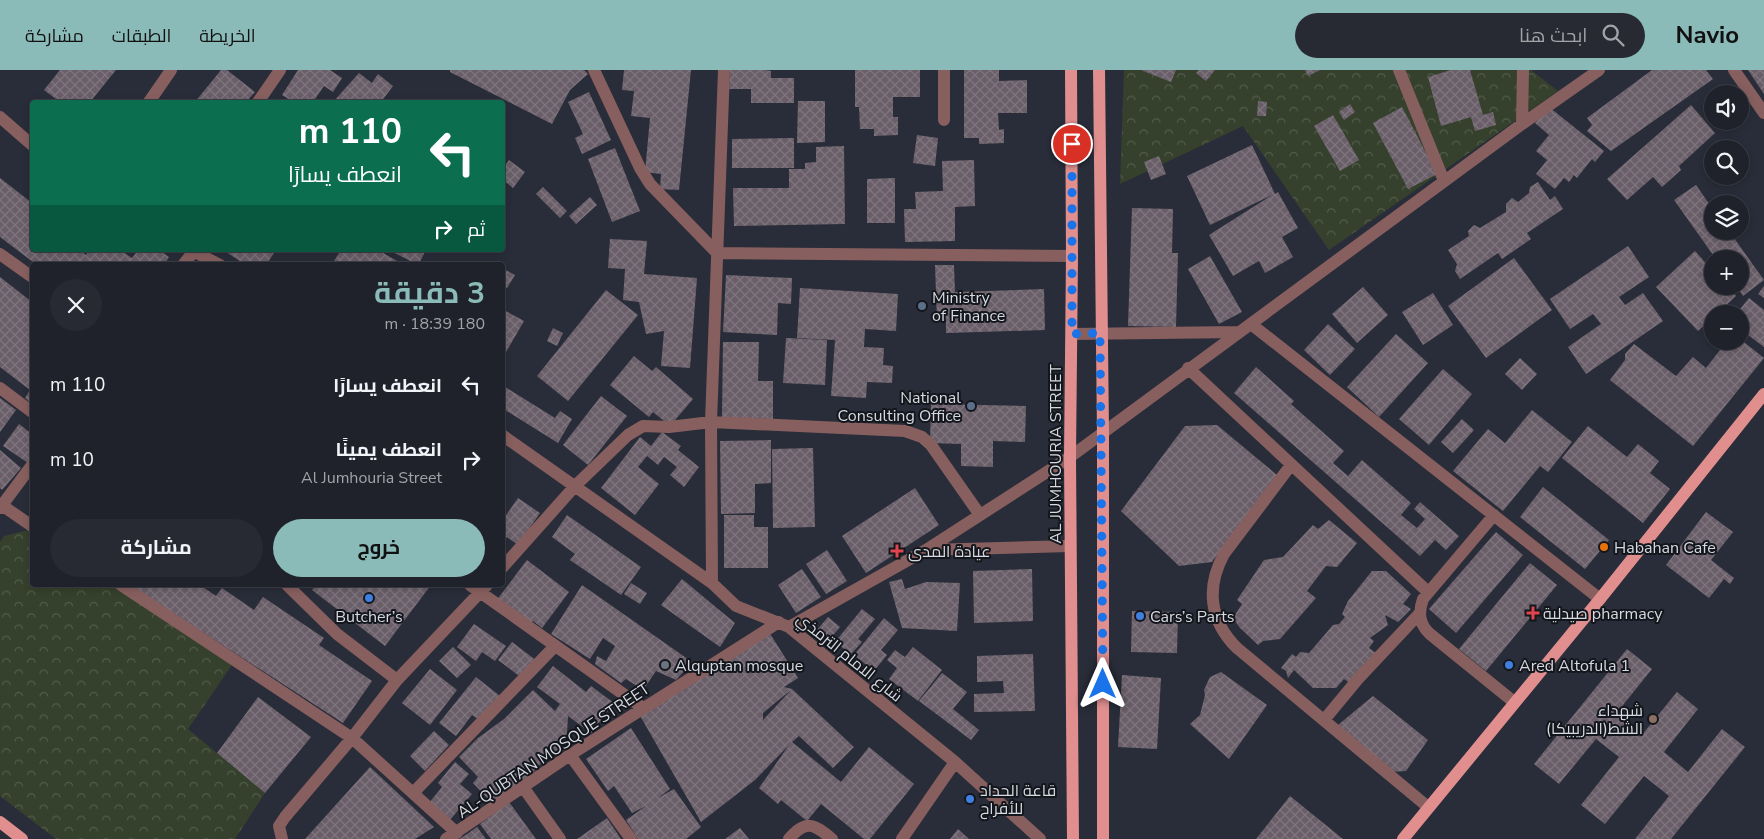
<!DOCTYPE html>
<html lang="ar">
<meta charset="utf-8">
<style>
:root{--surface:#1f222b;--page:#272a33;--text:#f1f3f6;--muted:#a1a4a9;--line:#3c3f47;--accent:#8bbbb9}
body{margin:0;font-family:"Nunito Sans",Cairo,sans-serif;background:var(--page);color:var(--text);direction:rtl;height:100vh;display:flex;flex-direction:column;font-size:19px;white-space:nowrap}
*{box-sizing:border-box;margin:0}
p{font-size:16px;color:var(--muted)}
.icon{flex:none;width:28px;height:28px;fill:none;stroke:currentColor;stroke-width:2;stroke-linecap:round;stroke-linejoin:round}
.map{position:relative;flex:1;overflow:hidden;direction:ltr}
.drawer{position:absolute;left:30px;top:192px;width:475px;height:325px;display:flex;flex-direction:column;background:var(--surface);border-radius:5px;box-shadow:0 2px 8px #0003,0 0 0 1px var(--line);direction:rtl}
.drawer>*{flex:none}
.hud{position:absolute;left:30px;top:30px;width:475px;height:152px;border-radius:5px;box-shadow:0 2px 8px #0003,0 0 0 1px var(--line);direction:rtl;background:#0b6e4f;color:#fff;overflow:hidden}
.buttons{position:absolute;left:1704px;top:15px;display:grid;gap:10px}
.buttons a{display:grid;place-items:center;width:45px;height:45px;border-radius:50%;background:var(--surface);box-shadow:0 2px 8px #0003,0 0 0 1px var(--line);font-size:25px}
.pin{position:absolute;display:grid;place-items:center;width:42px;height:42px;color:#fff;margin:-21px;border:2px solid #fff;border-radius:50%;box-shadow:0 1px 5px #0007}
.me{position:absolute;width:55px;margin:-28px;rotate:0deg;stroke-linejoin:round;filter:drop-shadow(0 0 4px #0008)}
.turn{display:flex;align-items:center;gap:18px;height:105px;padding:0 20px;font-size:22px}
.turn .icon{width:65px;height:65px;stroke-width:2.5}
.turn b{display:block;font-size:35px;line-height:42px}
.then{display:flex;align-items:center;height:48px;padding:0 20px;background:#0003;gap:10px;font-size:19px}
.round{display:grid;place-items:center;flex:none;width:52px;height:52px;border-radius:26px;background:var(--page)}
.overview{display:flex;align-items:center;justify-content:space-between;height:85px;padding:0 20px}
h1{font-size:30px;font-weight:700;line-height:38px;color:var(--accent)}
.cta{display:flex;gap:10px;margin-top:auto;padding:10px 20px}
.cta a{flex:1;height:58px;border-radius:30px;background:var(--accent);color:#111;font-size:20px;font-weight:700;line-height:58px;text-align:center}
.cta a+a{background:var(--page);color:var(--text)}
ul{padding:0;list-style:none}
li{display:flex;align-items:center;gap:15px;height:75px;padding:0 20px}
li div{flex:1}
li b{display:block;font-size:19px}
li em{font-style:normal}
header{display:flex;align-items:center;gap:30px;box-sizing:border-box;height:70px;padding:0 25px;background:var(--accent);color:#111}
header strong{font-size:24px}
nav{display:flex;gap:28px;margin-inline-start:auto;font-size:18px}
.search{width:350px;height:45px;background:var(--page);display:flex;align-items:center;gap:12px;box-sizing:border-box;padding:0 18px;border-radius:28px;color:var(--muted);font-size:19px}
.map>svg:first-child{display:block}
</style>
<header>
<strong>Navio</strong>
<div class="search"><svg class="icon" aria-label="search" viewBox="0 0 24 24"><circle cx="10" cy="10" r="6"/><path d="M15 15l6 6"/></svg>ابحث هنا</div>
<nav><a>الخريطة</a><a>الطبقات</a><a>مشاركة</a></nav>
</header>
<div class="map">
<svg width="1764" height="769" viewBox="0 0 1764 769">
<defs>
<pattern id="forest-crowns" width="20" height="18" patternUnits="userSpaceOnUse" patternTransform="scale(1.25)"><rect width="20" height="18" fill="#35412c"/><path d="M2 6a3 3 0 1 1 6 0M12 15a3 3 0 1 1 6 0" fill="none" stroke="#525c4a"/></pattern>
<pattern id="building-cross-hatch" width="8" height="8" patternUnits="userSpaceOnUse" patternTransform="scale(1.25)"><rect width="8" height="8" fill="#6a5f69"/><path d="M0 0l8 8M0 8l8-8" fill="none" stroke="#7f757e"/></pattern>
</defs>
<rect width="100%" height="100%" fill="#292d39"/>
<path fill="url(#forest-crowns)" d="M 1124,0 L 1531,0 L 1558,21 L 1329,180 L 1243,56 L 1120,114 Z
M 32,459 L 32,515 L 118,515 L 232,595 L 188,659 L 265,723 L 235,769 L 56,769 L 0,726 L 0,472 L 4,466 Z"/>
<path fill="url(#building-cross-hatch)" d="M 60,0 L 116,0 L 90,32 L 60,32 L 44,20 Z
M 221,0 L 227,0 L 255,22 L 246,32 L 195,32 Z
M 298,0 L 330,0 L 342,8 L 333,22 L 324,16 L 313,32 L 293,32 L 282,25 Z
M 450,0 L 584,0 L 588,4 L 570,20 L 552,54 L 450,2 Z
M 624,0 L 691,0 L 679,120 L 660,119 L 661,104 L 645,102 L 650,48 L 631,46 L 634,21 L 622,20 Z
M 730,0 L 765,0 L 771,1 L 771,8 L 794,8 L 794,33 L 751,33 L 751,19 L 729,19 Z
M 855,0 L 920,0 L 920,27 L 893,27 L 893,47 L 898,47 L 898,65 L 874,66 L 874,59 L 860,59 L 859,37 L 855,37 Z
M 964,0 L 999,0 L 999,11 L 1027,10 L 1027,43 L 998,43 L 999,60 L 1004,59 L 1004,73 L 979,74 L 979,68 L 964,68 Z
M 1141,0 L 1176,0 L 1171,12 Z
M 1199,0 L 1215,0 L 1206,11 L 1196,3 Z
M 1305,0 L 1320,0 L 1308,6 Z
M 1451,0 L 1470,0 L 1483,45 L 1493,42 L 1496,55 L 1475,61 L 1471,47 L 1441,56 L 1428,7 Z
M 1652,0 L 1706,0 L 1713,9 L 1611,81 L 1587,61 L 1592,55 L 1587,48 Z
M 1748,0 L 1764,0 L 1764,24 Z
M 359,3 L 372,13 L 378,4 L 393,16 L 381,32 L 333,32 Z
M 589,22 L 611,70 L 582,84 L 575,68 L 583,64 L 568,32 Z
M 798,31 L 825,31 L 825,72 L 797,73 Z
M 1258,31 L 1267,32 L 1266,46 L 1257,46 Z
M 1350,34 L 1355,42 L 1344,50 L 1339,42 Z
M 1691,35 L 1715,63 L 1679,96 L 1681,100 L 1662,117 L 1653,107 L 1627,130 L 1607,109 Z
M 1402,37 L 1437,104 L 1408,119 L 1373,53 Z
M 1549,37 L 1604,81 L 1595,92 L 1592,89 L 1577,108 L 1574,105 L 1569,112 L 1564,108 L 1555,119 L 1536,104 L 1547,90 L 1536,81 L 1549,65 L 1535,53 Z
M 1333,45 L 1359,90 L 1340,101 L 1314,56 Z
M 917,65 L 938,68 L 935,96 L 913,93 Z
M 794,68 L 794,98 L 732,98 L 732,69 Z
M 1252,75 L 1275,124 L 1278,122 L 1298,158 L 1282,167 L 1293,187 L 1265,203 L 1259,191 L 1233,206 L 1209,165 L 1272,125 L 1210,155 L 1187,106 Z
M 844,76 L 845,154 L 734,156 L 733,118 L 789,118 L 789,99 L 805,99 L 805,93 L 816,92 L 816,77 Z
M 615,78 L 640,141 L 612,152 L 588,89 Z
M 1159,86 L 1166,104 L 1151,110 L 1144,92 Z
M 509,90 L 525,102 L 513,118 L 502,109 L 502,100 Z
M 974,90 L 975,136 L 955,137 L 955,171 L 905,172 L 904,139 L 916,139 L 915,122 L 943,121 L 942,91 Z
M 0,108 L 32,133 L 32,180 L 79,180 L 86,185 L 89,180 L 120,180 L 132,188 L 138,180 L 159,180 L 169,187 L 164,195 L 37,195 L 0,167 Z
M 895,108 L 895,153 L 867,153 L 867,109 Z
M 1538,112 L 1550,130 L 1555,126 L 1563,139 L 1527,163 L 1531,169 L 1502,189 L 1498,183 L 1460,209 L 1455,201 L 1457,194 L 1448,180 L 1469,166 L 1468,161 L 1474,155 L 1480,158 L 1506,142 L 1506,134 L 1512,128 L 1518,132 L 1529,123 L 1530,117 Z
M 1696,115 L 1712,138 L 1712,161 L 1729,161 L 1764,210 L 1743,226 L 1736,216 L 1740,216 L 1740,189 L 1716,189 L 1674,130 Z
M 543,117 L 567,141 L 560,148 L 536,124 Z
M 590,127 L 597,135 L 576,154 L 569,146 Z
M 1132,138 L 1173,139 L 1172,183 L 1178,183 L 1176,257 L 1128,256 Z
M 610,169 L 647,171 L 644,204 L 697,208 L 690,298 L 661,296 L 664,261 L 646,264 L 639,232 L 623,230 L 625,199 L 608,198 Z
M 1628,176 L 1649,207 L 1619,227 L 1625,235 L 1643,223 L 1663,251 L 1586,304 L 1568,277 L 1601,254 L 1593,244 L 1570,259 L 1550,229 Z
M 223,180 L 276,180 L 266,195 L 246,195 Z
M 341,180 L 378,180 L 404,195 L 341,195 L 334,191 Z
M 389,180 L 426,180 L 418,195 Z
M 1695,181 L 1712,200 L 1712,216 L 1728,216 L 1736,226 L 1717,244 L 1712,244 L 1712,248 L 1698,261 L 1656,217 Z
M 1210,186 L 1242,242 L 1219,254 L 1188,199 Z
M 1514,188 L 1552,240 L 1486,288 L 1448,236 Z
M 935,195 L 954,195 L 955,222 L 1044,219 L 1045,260 L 946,263 L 946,250 L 937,251 Z
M 502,198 L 515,205 L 507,218 L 502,215 Z
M 726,205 L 792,208 L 791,234 L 778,233 L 777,265 L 723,262 Z
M 0,207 L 32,232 L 32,334 L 25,328 L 30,320 L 0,297 Z
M 1764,216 L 1764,228 L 1758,224 Z
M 1363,217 L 1388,245 L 1357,273 L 1332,244 Z
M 800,218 L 898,224 L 896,261 L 865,259 L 864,277 L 884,278 L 883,295 L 893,296 L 892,313 L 867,312 L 866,328 L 831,326 L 835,270 L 797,268 Z
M 606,220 L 638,245 L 568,331 L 537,306 Z
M 1433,223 L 1453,255 L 1423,275 L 1402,242 Z
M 1749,228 L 1764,240 L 1764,277 L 1740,259 L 1740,244 L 1736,244 Z
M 502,239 L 524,251 L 502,289 Z
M 1328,254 L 1355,279 L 1330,305 L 1304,280 Z
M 553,258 L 563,263 L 557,276 L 547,271 Z
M 1396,264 L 1428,293 L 1379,347 L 1347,317 Z
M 786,268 L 827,270 L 825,315 L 783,313 Z
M 1740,269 L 1764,288 L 1693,376 L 1610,310 L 1625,290 L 1625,284 L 1634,274 L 1676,306 L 1693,287 L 1706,298 L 1727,271 L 1740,271 Z
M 723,272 L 759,272 L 758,311 L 773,311 L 773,349 L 722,348 Z
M 634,286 L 652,301 L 656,297 L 693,329 L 670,356 L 653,342 L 649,347 L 610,315 Z
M 1520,288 L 1537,304 L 1522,320 L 1505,304 Z
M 1256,297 L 1294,331 L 1291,334 L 1344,381 L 1333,393 L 1348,406 L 1362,390 L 1411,433 L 1401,445 L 1417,458 L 1425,449 L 1414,439 L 1420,432 L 1459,466 L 1446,480 L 1435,470 L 1420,486 L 1234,323 Z
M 1443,299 L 1472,324 L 1429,375 L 1399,349 Z
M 502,315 L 555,348 L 560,341 L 572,349 L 558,373 L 502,338 Z
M 601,326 L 627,346 L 588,395 L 563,375 Z
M 0,328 L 16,340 L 0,362 Z
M 931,334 L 1026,336 L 1025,372 L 993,371 L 993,397 L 961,396 L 961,374 L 930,373 Z
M 1532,340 L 1572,372 L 1548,402 L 1540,396 L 1503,441 L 1453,401 L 1488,359 L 1505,373 Z
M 1462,349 L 1474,360 L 1453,383 L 1441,372 Z
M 19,354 L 32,364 L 32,387 L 28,393 L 3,376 Z
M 1217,355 L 1277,405 L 1212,492 L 1179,496 L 1121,441 L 1185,356 Z
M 1588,356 L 1627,387 L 1638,374 L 1659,391 L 1650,403 L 1670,419 L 1643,453 L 1562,388 Z
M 662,362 L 681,376 L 678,380 L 699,397 L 684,417 L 670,405 L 677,397 L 664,387 L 658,395 L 647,386 L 638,397 L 659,414 L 635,445 L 601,418 L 640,367 L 651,376 Z
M 771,370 L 771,413 L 755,414 L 755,443 L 721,444 L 720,371 Z
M 813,378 L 815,457 L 773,458 L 772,379 Z
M 0,380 L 21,398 L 2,420 L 0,418 Z
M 1543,417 L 1609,470 L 1585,499 L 1520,447 Z
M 915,418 L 939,455 L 866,503 L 842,466 Z
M 518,428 L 540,443 L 518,475 L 507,467 L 502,473 L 502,451 Z
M 1706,442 L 1733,462 L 1711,490 L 1734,508 L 1730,514 L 1724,509 L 1709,528 L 1666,495 Z
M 567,445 L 641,497 L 621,525 L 570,490 L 575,484 L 552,467 Z
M 724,445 L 754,445 L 754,457 L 768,457 L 768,498 L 724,498 Z
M 1329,450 L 1357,473 L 1337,497 L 1326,496 L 1307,521 L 1316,528 L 1280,569 L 1263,571 L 1258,575 L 1240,558 L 1233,548 L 1242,534 L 1237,530 L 1264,490 L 1283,487 L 1313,455 L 1318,459 Z
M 1496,462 L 1523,485 L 1456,563 L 1429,539 Z
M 827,480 L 847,511 L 826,524 L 806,494 Z
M 527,490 L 569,522 L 542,558 L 533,551 L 530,555 L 496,531 Z
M 1530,493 L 1557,515 L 1486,601 L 1459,579 Z
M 802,499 L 821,527 L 796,543 L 778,515 Z
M 1032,499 L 1033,551 L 974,553 L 973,501 Z
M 1372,501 L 1386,501 L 1411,524 L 1403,534 L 1411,539 L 1398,552 L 1385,545 L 1388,555 L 1370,568 L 1374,571 L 1369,578 L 1376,583 L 1350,613 L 1344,609 L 1336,618 L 1313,618 L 1294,600 L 1288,608 L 1286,601 L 1281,598 L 1292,584 L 1296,587 L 1300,582 L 1309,583 L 1333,555 L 1339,554 L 1345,547 L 1342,544 L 1348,531 Z
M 682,509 L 735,553 L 720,577 L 661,535 Z
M 902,509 L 905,519 L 926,512 L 960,513 L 957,561 L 902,558 L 889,512 Z
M 631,513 L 647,523 L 640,534 L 624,524 Z
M 130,515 L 200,515 L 216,526 L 222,518 L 254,540 L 263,527 L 324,568 L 319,575 L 372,611 L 343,653 Z
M 316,515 L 431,515 L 385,576 L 312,520 Z
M 582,515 L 692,592 L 676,610 L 656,601 L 643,620 L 626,609 L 621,613 L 595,594 L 597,586 L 606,591 L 615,576 L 603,568 L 590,589 L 551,564 Z
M 862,539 L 875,549 L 858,569 L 862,572 L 851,584 L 835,572 Z
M 1132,541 L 1178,542 L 1177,583 L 1131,582 Z
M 828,547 L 840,557 L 829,570 L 817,560 Z
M 884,548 L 898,560 L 881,580 L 887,585 L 874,601 L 854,585 Z
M 474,554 L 506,576 L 495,591 L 482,582 L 476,591 L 457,577 Z
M 769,562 L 798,608 L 784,617 L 792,619 L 763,643 L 763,650 L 792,619 L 854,677 L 833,698 L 799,666 L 792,672 L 841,712 L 869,677 L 914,714 L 870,769 L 864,769 L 821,734 L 807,751 L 781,730 L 778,734 L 759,718 L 789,675 L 755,710 L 701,752 L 639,644 Z
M 512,572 L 537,591 L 523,609 L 498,590 Z
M 453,577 L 471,595 L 457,608 L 439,591 Z
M 913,577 L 942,600 L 918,631 L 889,609 L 897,598 L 887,590 L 895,580 L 905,587 Z
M 1627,579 L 1652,599 L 1615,645 L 1641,666 L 1677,622 L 1698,639 L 1664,682 L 1688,702 L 1722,659 L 1745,677 L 1671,769 L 1635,769 L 1669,726 L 1644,706 L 1605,754 L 1581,735 L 1619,687 L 1596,669 L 1559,714 L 1534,694 Z
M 1033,584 L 1035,641 L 974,642 L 974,624 L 1004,623 L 1003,611 L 977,612 L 977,586 Z
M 553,596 L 586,622 L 591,616 L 614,633 L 591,663 L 568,646 L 566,680 L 548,686 L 521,715 L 494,735 L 473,713 L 478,707 L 459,687 L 478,668 L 504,649 L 533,620 L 555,641 L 560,634 L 537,617 Z
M 430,599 L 457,620 L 430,655 L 402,633 Z
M 1221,602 L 1267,635 L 1229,689 L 1190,654 L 1200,645 L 1205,625 L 1204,620 L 1210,607 Z
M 942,603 L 967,622 L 953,639 L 979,660 L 971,670 L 919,631 Z
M 1122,605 L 1161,608 L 1157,679 L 1118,677 Z
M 476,607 L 500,626 L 481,651 L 472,645 L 456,666 L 439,653 Z
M 1373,626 L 1428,670 L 1406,701 L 1390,702 L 1338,655 Z
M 258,627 L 311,667 L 265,723 L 217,683 Z
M 631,658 L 670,719 L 658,728 L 674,719 L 701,757 L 686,769 L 638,769 L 626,750 L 646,736 L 632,743 L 614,716 L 608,721 L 586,689 Z
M 434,661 L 449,675 L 425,701 L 410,686 Z
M 455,692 L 469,704 L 460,714 L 472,724 L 449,751 L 429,733 L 442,717 L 438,713 Z
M 370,697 L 434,757 L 415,769 L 305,769 Z
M 1290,726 L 1343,769 L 1256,769 Z
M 509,732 L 536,769 L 491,769 L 480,754 Z
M 607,748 L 621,769 L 577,769 Z
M 477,757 L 486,769 L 460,769 Z
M 740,758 L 749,769 L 725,769 Z
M 958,759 L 969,769 L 950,769 Z"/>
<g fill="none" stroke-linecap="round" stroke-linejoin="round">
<path stroke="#885f5f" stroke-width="12" d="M 594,0 L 640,98 L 650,114 L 717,183 L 1072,186
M 944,0 L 944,50
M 1399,0 L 1444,111
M 1734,0 L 1764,43
M 149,32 L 171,0
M 258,32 L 280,0
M 0,47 L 32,75
M 1522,54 L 1523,0
M 191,180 L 220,195
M 0,184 L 32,207
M 183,195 L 194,181
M 1251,254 L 1600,529
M 1072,264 L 1239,262
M 1188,298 L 1428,522
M 0,318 L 32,342
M 502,365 L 712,513 L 736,536 L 789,557 L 955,692 L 1040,769
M 1291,395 L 1224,484 C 1206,517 1209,550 1237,578 L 1428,737
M 0,434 L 32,456
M 0,438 L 32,395
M 1494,445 L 1423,529 C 1418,543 1419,554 1430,564 L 1514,632
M 928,480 L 1070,476
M 502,498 L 575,416 L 628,365 L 643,356 L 669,357 L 711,352 L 905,361 L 922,367 L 931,375 L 980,445
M 712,513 L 711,352 L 724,0
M 121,515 L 352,668 L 457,763
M 287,515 L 337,564 L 397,610
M 470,515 L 643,638
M 789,557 L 926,480 L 1070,387 L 1522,54 L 1599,0
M 1324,650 L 1358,609 L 1419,544
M 570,685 L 631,769
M 523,717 L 560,769
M 414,722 L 555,576
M 282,769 L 279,756 L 285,747 L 352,668 L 397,610 L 487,515
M 446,769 L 570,685 L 779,552
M 789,769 C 806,749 814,754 832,769
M 902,769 L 955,692"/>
<path stroke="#e18e8f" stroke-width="12" d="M 1071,0 L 1072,186 L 1070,387 L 1073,769
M 1099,0 L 1103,363 L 1103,769
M 0,752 L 22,769
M 1403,769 L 1600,529 L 1764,324"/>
</g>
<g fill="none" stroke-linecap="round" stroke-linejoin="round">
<path stroke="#1a73e8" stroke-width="9" stroke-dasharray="0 16.2" d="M 1072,74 L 1072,264 L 1100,263 L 1103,614"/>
</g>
<g fill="#5c6f8a" stroke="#13161b" stroke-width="2">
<circle cx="922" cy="236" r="5"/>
<circle cx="971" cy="336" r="5"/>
</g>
<circle fill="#e8710a" stroke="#13161b" stroke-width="2" cx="1604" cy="477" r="5"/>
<g fill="#e0444e" stroke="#13161b" stroke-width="2">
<path d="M894.5 473.5h5v5h5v5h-5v5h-5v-5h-5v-5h5z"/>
<path d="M1530.5 535.5h5v5h5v5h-5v5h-5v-5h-5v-5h5z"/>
</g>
<g fill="#3f7fe0" stroke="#13161b" stroke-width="2">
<circle cx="369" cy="528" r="5"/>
<circle cx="1140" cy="546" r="5"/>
<circle cx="1509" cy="595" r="5"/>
<circle cx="970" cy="729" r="5"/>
</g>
<circle fill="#6b7280" stroke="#13161b" stroke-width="2" cx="665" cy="595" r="5"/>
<circle fill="#8d6e63" stroke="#13161b" stroke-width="2" cx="1653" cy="649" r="5"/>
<g text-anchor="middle" stroke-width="4" stroke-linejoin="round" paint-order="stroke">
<g font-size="16" fill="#d6d9e1" stroke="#13161b" text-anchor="start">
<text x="932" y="233">Ministry<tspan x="932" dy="18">of Finance</tspan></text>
<text x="961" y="333" text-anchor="end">National<tspan x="961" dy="18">Consulting Office</tspan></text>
<text x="1614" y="483">Habahan Cafe</text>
<text x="908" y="487">عيادة المدى</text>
<text x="1543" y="549">صيدلية pharmacy</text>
<text x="369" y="552" text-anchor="middle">Butcher’s</text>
<text x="1150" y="552">Cars’s Parts</text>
<text x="675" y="601">Alquptan mosque</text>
<text x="1519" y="601">Ared Altofula 1</text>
<text x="1643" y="646" text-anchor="end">شهداء<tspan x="1643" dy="18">الشط(الدريبيكا)</tspan></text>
<text x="980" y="726">قاعة الحداد<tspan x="980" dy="18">للأفراح</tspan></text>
</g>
<g font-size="16" fill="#d6d9e1" stroke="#13161b">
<text transform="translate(1055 384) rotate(-90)" y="6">AL JUMHOURIA STREET</text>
<text transform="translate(850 587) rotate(39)" y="6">شارع الامام الترمذي</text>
<text transform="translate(553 680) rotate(-34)" y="6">AL-QUBTAN MOSQUE STREET</text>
</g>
</g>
</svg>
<div class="buttons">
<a><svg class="icon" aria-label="sound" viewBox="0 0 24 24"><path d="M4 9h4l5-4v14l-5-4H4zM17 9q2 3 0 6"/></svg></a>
<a><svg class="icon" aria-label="search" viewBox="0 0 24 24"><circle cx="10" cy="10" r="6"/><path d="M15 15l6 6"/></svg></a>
<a><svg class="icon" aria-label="layers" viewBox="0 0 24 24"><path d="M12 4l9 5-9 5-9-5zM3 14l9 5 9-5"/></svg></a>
<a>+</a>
<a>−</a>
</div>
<div class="pin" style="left:1072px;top:74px;background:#d93025"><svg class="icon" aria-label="arrive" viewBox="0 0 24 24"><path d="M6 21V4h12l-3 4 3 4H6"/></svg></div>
<svg class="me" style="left:1103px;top:614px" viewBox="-20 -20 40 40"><path d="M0-17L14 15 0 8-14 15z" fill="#1a73e8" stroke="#fff" stroke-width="4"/></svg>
<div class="hud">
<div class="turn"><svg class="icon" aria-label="left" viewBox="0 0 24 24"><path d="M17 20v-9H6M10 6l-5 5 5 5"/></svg><div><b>110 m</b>انعطف يسارًا</div></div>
<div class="then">ثم<svg class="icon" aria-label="right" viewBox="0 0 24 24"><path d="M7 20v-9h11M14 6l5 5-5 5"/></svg></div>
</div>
<section class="drawer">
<div class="overview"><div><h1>3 دقيقة</h1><p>180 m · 18:39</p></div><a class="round"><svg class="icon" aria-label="close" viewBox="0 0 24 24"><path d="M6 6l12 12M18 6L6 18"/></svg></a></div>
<ul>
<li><svg class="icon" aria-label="left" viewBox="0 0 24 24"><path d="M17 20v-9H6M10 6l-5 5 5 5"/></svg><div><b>انعطف يسارًا</b></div><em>110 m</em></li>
<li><svg class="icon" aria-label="right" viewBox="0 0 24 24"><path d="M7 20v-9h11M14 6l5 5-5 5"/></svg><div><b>انعطف يمينًا</b><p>Al Jumhouria Street</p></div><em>10 m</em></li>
</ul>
<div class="cta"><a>خروج</a><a>مشاركة</a></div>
</section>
</div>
